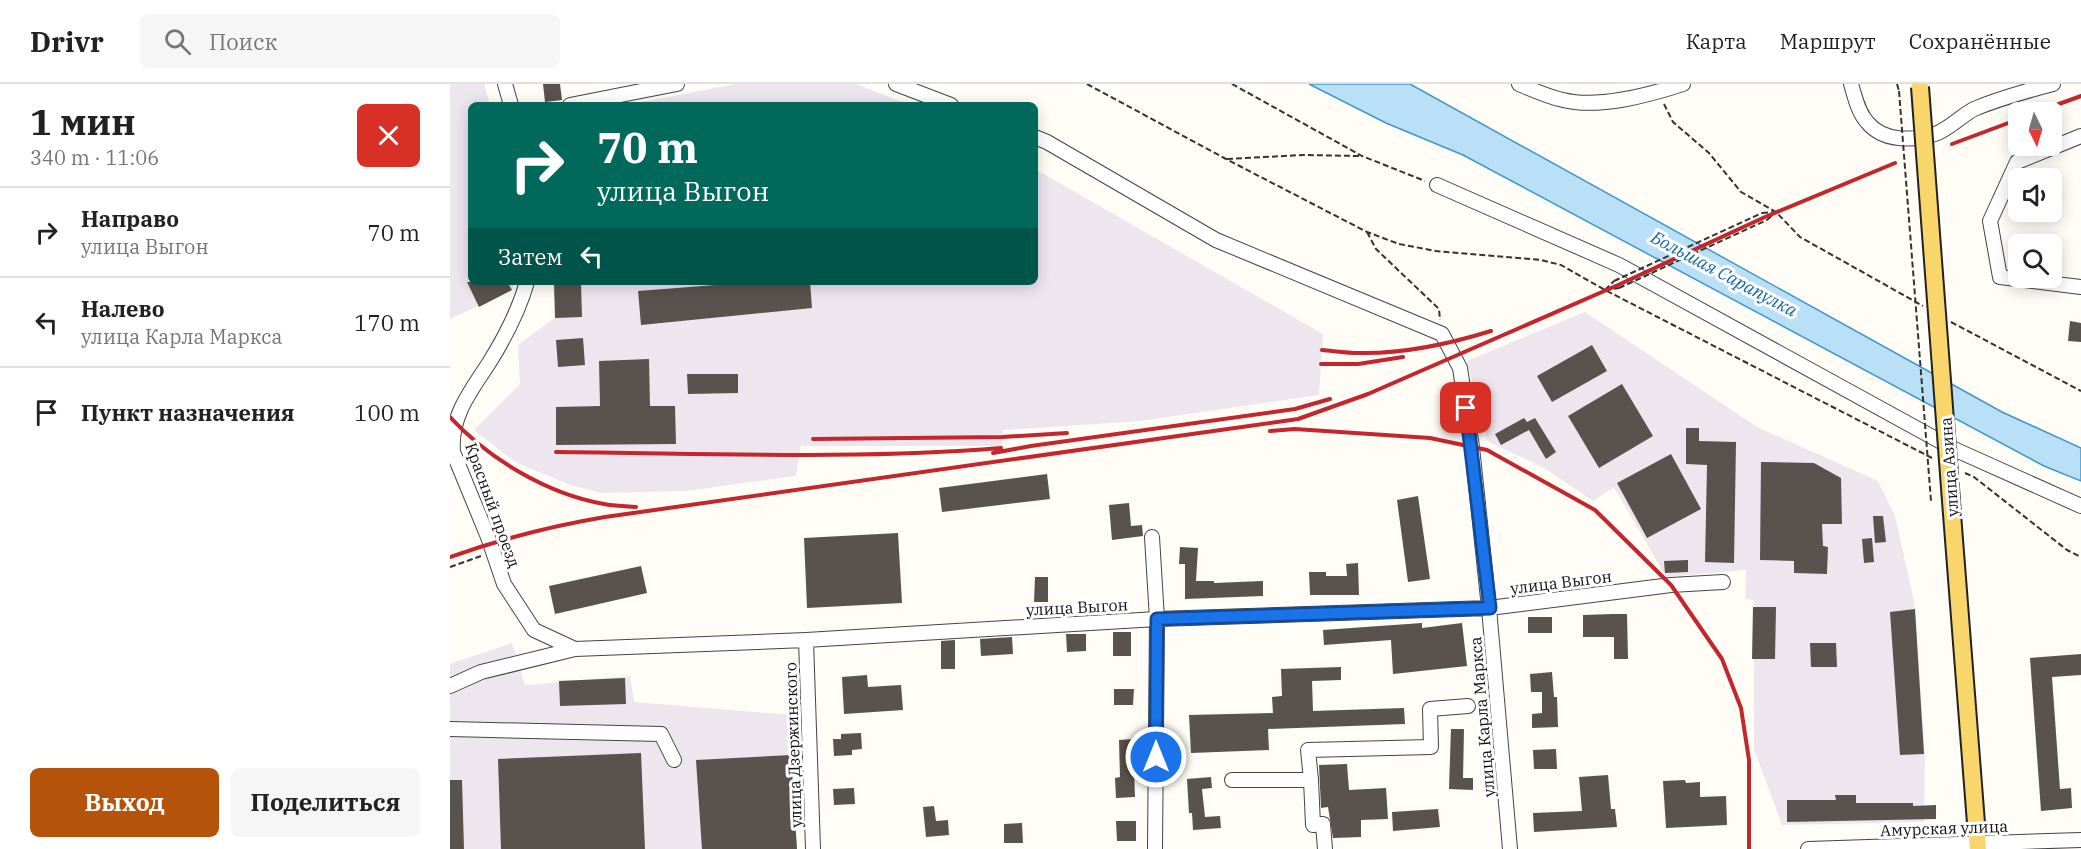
<!DOCTYPE html>
<html lang="ru">
<meta charset="utf-8">
<style>
:root{--surface:#fff;--page:#f6f6f6;--text:#222;--muted:#767676;--line:#e0e0e0;--accent:#b45309}
body{margin:0;font-family:"IBM Plex Serif",serif;background:var(--page);color:var(--text);height:100vh;display:flex;flex-direction:column;font-size:22px;white-space:nowrap}
*{box-sizing:border-box;margin:0}
p{font-size:20px;color:var(--muted)}
.icon{flex:none;width:33px;height:33px;fill:none;stroke:currentColor;stroke-width:2;stroke-linecap:round;stroke-linejoin:round}
.map{position:relative;flex:1;overflow:hidden}
.drawer{display:flex;flex-direction:column;background:var(--surface);width:450px}
.drawer>*{flex:none}
.hud{position:absolute;left:18px;top:18px;width:570px;height:183px;border-radius:9px;box-shadow:0 3px 15px #0003;background:#00695c;color:#fff;overflow:hidden}
.needle{width:39px;rotate:175deg}
.fabs{position:absolute;left:1558px;top:18px;display:grid;gap:12px}
.fabs a{display:grid;place-items:center;width:54px;height:54px;border-radius:9px;background:var(--surface);box-shadow:0 3px 15px #0003;font-size:30px}
.pin{position:absolute;display:grid;place-items:center;width:51px;height:51px;color:#fff;margin:-26px;border-radius:12px;box-shadow:0 3px 9px #0006}
.me{position:absolute;width:66px;margin:-33px;rotate:0deg;stroke-linejoin:round;filter:drop-shadow(0 0 4px #0008)}
.turn{display:flex;align-items:center;gap:21px;height:126px;padding:0 30px;font-size:27px}
.turn .icon{width:78px;height:78px;stroke-width:2.5}
.turn b{display:block;font-size:42px;line-height:51px}
.then{display:flex;align-items:center;height:57px;padding:0 30px;background:#0003;gap:12px;font-size:22px}
.round{display:grid;place-items:center;flex:none;width:63px;height:63px;border-radius:9px;background:var(--page)}
.overview{display:flex;align-items:center;justify-content:space-between;height:102px;padding:0 30px}
h1{font-size:36px;font-weight:800;line-height:45px}
.action{display:flex;gap:12px;margin-top:auto;padding:12px 30px}
.action a{flex:1;height:69px;border-radius:9px;background:var(--accent);color:#fff;font-size:24px;font-weight:800;line-height:69px;text-align:center}
.action a+a{background:var(--page);color:var(--text)}
ul{padding:0;list-style:none}
li{display:flex;align-items:center;gap:18px;height:90px;padding:0 30px;border-top:2px solid var(--line)}
li div{flex:1}
li b{display:block;font-size:22px}
li em{font-style:normal}
header{display:flex;align-items:center;gap:36px;box-sizing:border-box;height:84px;padding:0 30px;background:var(--surface);border-bottom:2px solid var(--line)}
header strong{font-size:28px}
nav{display:flex;gap:33px;margin-inline-start:auto;font-size:21px}
.search{width:420px;height:54px;background:var(--page);display:flex;align-items:center;gap:15px;box-sizing:border-box;padding:0 21px;border-radius:9px;color:var(--muted);font-size:22px}
main{display:flex;flex:1;min-height:0}
.map>svg:first-child{display:block}
</style>
<header>
<strong>Drivr</strong>
<div class="search"><svg class="icon" aria-label="search" viewBox="0 0 24 24"><circle cx="10" cy="10" r="6"/><path d="M15 15l6 6"/></svg>Поиск</div>
<nav><a>Карта</a><a>Маршрут</a><a>Сохранённые</a></nav>
</header>
<main>
<section class="drawer">
<div class="overview"><div><h1>1 мин</h1><p>340 m · 11:06</p></div><a class="round" style="background:#d93025;color:#fff"><svg class="icon" aria-label="close" viewBox="0 0 24 24"><path d="M6 6l12 12M18 6L6 18"/></svg></a></div>
<ul>
<li><svg class="icon" aria-label="right" viewBox="0 0 24 24"><path d="M7 20v-9h11M14 6l5 5-5 5"/></svg><div><b>Направо</b><p>улица Выгон</p></div><em>70 m</em></li>
<li><svg class="icon" aria-label="left" viewBox="0 0 24 24"><path d="M17 20v-9H6M10 6l-5 5 5 5"/></svg><div><b>Налево</b><p>улица Карла Маркса</p></div><em>170 m</em></li>
<li><svg class="icon" aria-label="arrive" viewBox="0 0 24 24"><path d="M6 21V4h12l-3 4 3 4H6"/></svg><div><b>Пункт назначения</b></div><em>100 m</em></li>
</ul>
<div class="action"><a>Выход</a><a>Поделиться</a></div>
</section>
<div class="map">
<svg width="1631" height="765" viewBox="0 0 1631 765">
<rect width="100%" height="100%" fill="#fffdf5"/>
<path fill="#eee6ef" d="M 0,0 L 34,0 L 40,21 L 21,21 L 21,198 L 64,198 L 62,206 L 0,235 Z
M 286,0 L 406,0 L 460,21 L 175,21 Z
M 585,85 L 873,250 L 869,311 L 691,337 L 553,346 L 552,362 L 351,362 L 346,392 L 236,407 L 151,409 L 118,400 L 65,378 L 24,346 L 70,300 L 68,261 L 106,233 L 103,198 L 585,198 Z
M 1135,228 L 1307,343 L 1428,397 L 1445,432 L 1464,517 L 1475,672 L 1474,738 L 1332,741 L 1304,665 L 1304,516 L 1295,515 L 1296,486 L 1216,493 L 1164,403 L 1143,417 L 1094,384 L 1037,357 L 1017,277 Z
M 62,559 L 75,601 L 180,592 L 184,618 L 342,631 L 341,671 L 347,765 L 0,765 L 0,580 Z"/>
<path fill="#b9e0f7" stroke="#3f96cf" stroke-width="1.5" d="M 859,0 L 960,0 L 1552,328 L 1631,364 L 1631,397 L 1594,382 L 1013,71 L 936,39 Z"/>
<path fill="#5a524d" d="M 93,0 L 110,0 L 112,16 L 95,18 Z
M 17,198 L 57,198 L 62,206 L 29,223 Z
M 104,198 L 131,198 L 132,233 L 105,234 Z
M 304,198 L 360,198 L 362,224 L 191,241 L 188,207 Z
M 1620,237 L 1631,239 L 1631,258 L 1618,257 Z
M 133,254 L 135,281 L 108,283 L 106,256 Z
M 1142,261 L 1157,287 L 1102,318 L 1087,292 Z
M 199,275 L 200,322 L 225,322 L 226,360 L 106,361 L 106,323 L 150,322 L 149,277 Z
M 237,290 L 288,290 L 288,309 L 238,310 Z
M 1172,300 L 1203,352 L 1149,384 L 1118,332 Z
M 1074,334 L 1077,338 L 1085,334 L 1106,368 L 1096,375 L 1079,346 L 1051,361 L 1045,350 Z
M 1236,344 L 1249,344 L 1249,357 L 1286,358 L 1284,479 L 1255,478 L 1257,381 L 1236,380 Z
M 1221,370 L 1251,425 L 1197,454 L 1167,399 Z
M 1311,378 L 1364,379 L 1391,394 L 1392,440 L 1372,440 L 1373,462 L 1378,463 L 1377,490 L 1344,489 L 1344,477 L 1310,476 Z
M 597,390 L 600,415 L 492,428 L 489,404 Z
M 968,412 L 980,495 L 958,498 L 947,416 Z
M 679,419 L 681,442 L 692,441 L 693,452 L 662,456 L 659,421 Z
M 1423,432 L 1433,432 L 1436,458 L 1425,459 Z
M 448,449 L 452,519 L 357,524 L 354,454 Z
M 1422,454 L 1424,478 L 1414,479 L 1412,455 Z
M 730,463 L 748,464 L 746,497 L 764,497 L 764,499 L 813,497 L 813,512 L 735,515 L 735,480 L 729,480 Z
M 1238,476 L 1238,488 L 1215,489 L 1214,477 Z
M 908,479 L 909,511 L 860,511 L 859,488 L 876,488 L 876,492 L 897,492 L 896,480 Z
M 191,482 L 197,509 L 105,530 L 99,502 Z
M 585,493 L 598,493 L 598,518 L 584,518 Z
M 1303,523 L 1326,523 L 1325,575 L 1302,575 Z
M 1465,525 L 1474,670 L 1450,671 L 1440,528 Z
M 1163,530 L 1177,530 L 1178,575 L 1164,575 L 1164,553 L 1133,553 L 1133,531 Z
M 1078,533 L 1102,533 L 1102,549 L 1078,549 Z
M 972,539 L 972,544 L 1012,539 L 1017,582 L 943,590 L 941,556 L 874,561 L 873,546 Z
M 663,548 L 681,548 L 681,572 L 663,572 Z
M 616,550 L 636,550 L 636,567 L 617,568 Z
M 562,553 L 563,570 L 531,572 L 530,555 Z
M 505,556 L 505,585 L 491,585 L 491,557 Z
M 1360,559 L 1386,559 L 1387,583 L 1361,583 Z
M 1631,570 L 1631,591 L 1602,593 L 1610,705 L 1621,704 L 1622,724 L 1591,727 L 1580,574 Z
M 891,583 L 891,596 L 862,597 L 863,627 L 954,624 L 955,640 L 818,645 L 819,666 L 741,669 L 739,631 L 823,629 L 822,613 L 832,612 L 831,585 Z
M 1102,588 L 1104,613 L 1107,613 L 1108,643 L 1082,644 L 1082,630 L 1092,629 L 1092,608 L 1081,608 L 1080,590 Z
M 417,591 L 418,603 L 451,601 L 453,626 L 394,630 L 392,593 Z
M 175,594 L 176,620 L 110,622 L 109,597 Z
M 664,605 L 684,605 L 683,621 L 664,621 Z
M 1001,645 L 1014,645 L 1013,694 L 1023,694 L 1023,706 L 999,705 Z
M 411,649 L 412,665 L 402,666 L 402,671 L 384,672 L 383,655 L 391,655 L 391,650 Z
M 683,655 L 685,713 L 666,714 L 665,694 L 670,693 L 669,656 Z
M 1106,665 L 1107,685 L 1084,685 L 1083,666 Z
M 191,669 L 195,765 L 51,765 L 48,675 Z
M 341,671 L 347,765 L 252,765 L 246,676 Z
M 897,680 L 899,706 L 936,704 L 938,735 L 911,736 L 911,753 L 883,754 L 878,723 L 871,724 L 869,681 Z
M 1158,691 L 1161,725 L 1165,725 L 1167,743 L 1084,748 L 1083,729 L 1132,727 L 1129,693 Z
M 761,693 L 762,704 L 752,705 L 755,733 L 770,732 L 771,744 L 743,746 L 742,729 L 739,729 L 737,695 Z
M 0,696 L 12,696 L 14,765 L 0,765 Z
M 1235,696 L 1236,699 L 1250,698 L 1250,713 L 1276,712 L 1277,741 L 1216,744 L 1213,697 Z
M 404,704 L 405,720 L 384,721 L 383,705 Z
M 1385,711 L 1406,711 L 1406,719 L 1463,719 L 1463,722 L 1486,721 L 1486,735 L 1337,738 L 1337,716 L 1386,716 Z
M 484,722 L 486,737 L 498,736 L 499,751 L 476,753 L 473,723 Z
M 988,725 L 990,743 L 943,747 L 942,728 Z
M 666,737 L 686,737 L 686,757 L 667,757 Z
M 572,739 L 573,759 L 554,759 L 554,740 Z"/>
<g fill="none" stroke-linecap="round" stroke-linejoin="round">
<g stroke="#444" stroke-width="16">
<path id="minor" d="M 55,0 L 61,21
M 446,0 L 501,21
M 1069,0 C 1083,6 1098,13 1113,16 C 1149,25 1199,11 1233,0
M 1401,0 C 1405,13 1408,28 1417,38 C 1433,58 1463,57 1485,50 C 1499,45 1511,32 1524,25 C 1550,14 1576,7 1603,0
M 120,21 L 227,0
M 1631,52 L 1567,78 L 1540,137 L 1550,193 L 1631,203
M 585,53 L 597,58 L 766,156 L 992,250 L 1010,284 L 1022,363 L 1039,524 L 1060,765
M 987,101 L 1169,181 L 1506,366 L 1631,422
M 77,198 C 69,226 54,255 39,279 C 21,307 0,332 3,368 L 38,453 L 54,500 L 84,546 L 125,565
M 702,453 L 707,535 L 705,765
M 356,556 L 363,765
M 0,602 L 31,588 L 125,565 L 356,556 L 707,535 L 1039,524 L 1221,501 L 1273,498
M 0,645 L 211,650 L 224,676
M 782,696 L 861,696 L 858,666 L 981,663 L 980,625 L 1018,622
M 861,696 L 863,741 L 873,740 L 875,765
M 1358,765 L 1631,756"/>
</g>
<g stroke="#222" stroke-width="20">
<path id="major" d="M 1501,417 L 1528,765"/>
</g>
<path stroke="#333" stroke-width="2" stroke-dasharray="6 3" stroke-linecap="butt" d="M 637,0 L 776,75 L 917,148 L 949,160 L 986,167 L 1091,176 L 1111,181 L 1155,206 L 1482,374
M 782,0 L 912,72 L 975,97
M 1447,0 L 1449,7
M 1214,20 L 1223,38 L 1259,69 L 1291,108 L 1326,128 L 1350,153 L 1473,222
M 777,75 L 853,71 L 909,72
M 1312,129 L 1326,128
M 1317,136 L 1326,128
M 917,148 L 926,165 L 989,225 L 990,236
M 1155,206 L 1169,204
M 1155,206 L 1164,197
M 1501,238 L 1631,307
M 1515,389 L 1524,393 L 1617,466 L 1631,473
M 0,483 L 31,472"/>
<use href="#minor" stroke="#fff" stroke-width="14"/>
<use href="#major" stroke="#f9d66b" stroke-width="16"/>
<path stroke="#c4262e" stroke-width="4" d="M 1587,28 L 1631,12
M 1502,60 L 1569,35
M 872,266 C 884,267 897,269 909,269 C 953,270 999,260 1041,247
M 871,280 L 908,280 L 953,273
M 0,333 C 39,375 97,410 154,420 C 164,422 175,422 186,423
M 820,347 L 845,345 L 980,354 L 1037,366 L 1145,426 L 1221,501 L 1272,575 L 1291,624 L 1299,676 L 1299,765
M 363,355 L 552,353 L 617,349
M 106,368 C 253,369 405,376 551,364
M 543,369 L 581,362 L 845,325 L 880,315
M 0,473 C 51,455 101,442 155,433 L 848,335 L 918,310 L 1168,201 L 1315,133 L 1445,79"/>
<g stroke="#222" stroke-width="20" stroke-linecap="butt">
<path id="major-bridge" d="M 1470,3 L 1501,417"/>
</g>
<path stroke="#333" stroke-width="2" stroke-dasharray="6 3" stroke-linecap="butt" d="M 1449,7 L 1481,417
M 1164,197 L 1312,129
M 1169,204 L 1317,136"/>
<use href="#major-bridge" stroke="#f9d66b" stroke-width="16"/>
</g>
<g fill="none" stroke-linecap="round" stroke-linejoin="round">
<g stroke="#114b97" stroke-width="15">
<path id="route" d="M 706,673 L 707,535 L 1040,524 L 1016,324"/>
</g>
<use href="#route" stroke="#1a73e8" stroke-width="10"/>
</g>
<g text-anchor="middle" stroke-width="6" stroke-linejoin="round" paint-order="stroke">
<g font-size="16" fill="#111" stroke="#fff">
<text transform="translate(1499 383) rotate(-94)" y="6">улица Азина</text>
<text transform="translate(43 421) rotate(70)" y="6">Красный проезд</text>
<text transform="translate(1111 498) rotate(-7)" y="6">улица Выгон</text>
<text transform="translate(627 523) rotate(-3)" y="6">улица Выгон</text>
<text transform="translate(1032 633) rotate(-95)" y="6">улица Карла Маркса</text>
<text transform="translate(343 661) rotate(-92)" y="6">улица Дзержинского</text>
<text transform="translate(1494 744) rotate(-2)" y="6">Амурская улица</text>
</g>
<g font-size="18" font-style="italic" fill="#1768a6" stroke="#fff">
<text transform="translate(1274 190) rotate(28)" y="6">Большая Сарапулка</text>
</g>
</g>
</svg>
<div class="fabs">
<a><svg class="needle" viewBox="-14 -14 28 28"><path d="M0-13l5 13h-10z" fill="#e53935"/><path d="M0 13l5-13h-10z" fill="#767676"/></svg></a>
<a><svg class="icon" aria-label="sound" viewBox="0 0 24 24"><path d="M4 9h4l5-4v14l-5-4H4zM17 9q2 3 0 6"/></svg></a>
<a><svg class="icon" aria-label="search" viewBox="0 0 24 24"><circle cx="10" cy="10" r="6"/><path d="M15 15l6 6"/></svg></a>
</div>
<div class="pin" style="left:1016px;top:324px;background:#d93025"><svg class="icon" aria-label="arrive" viewBox="0 0 24 24"><path d="M6 21V4h12l-3 4 3 4H6"/></svg></div>
<svg class="me" style="left:706px;top:673px" viewBox="-20 -20 40 40"><circle r="17" fill="#1a73e8" stroke="#fff" stroke-width="3"/><path d="M0-11L8 9 0 5-8 9z" fill="#fff"/></svg>
<div class="hud">
<div class="turn"><svg class="icon" aria-label="right" viewBox="0 0 24 24"><path d="M7 20v-9h11M14 6l5 5-5 5"/></svg><div><b>70 m</b>улица Выгон</div></div>
<div class="then">Затем<svg class="icon" aria-label="left" viewBox="0 0 24 24"><path d="M17 20v-9H6M10 6l-5 5 5 5"/></svg></div>
</div>
</div>
</main>
